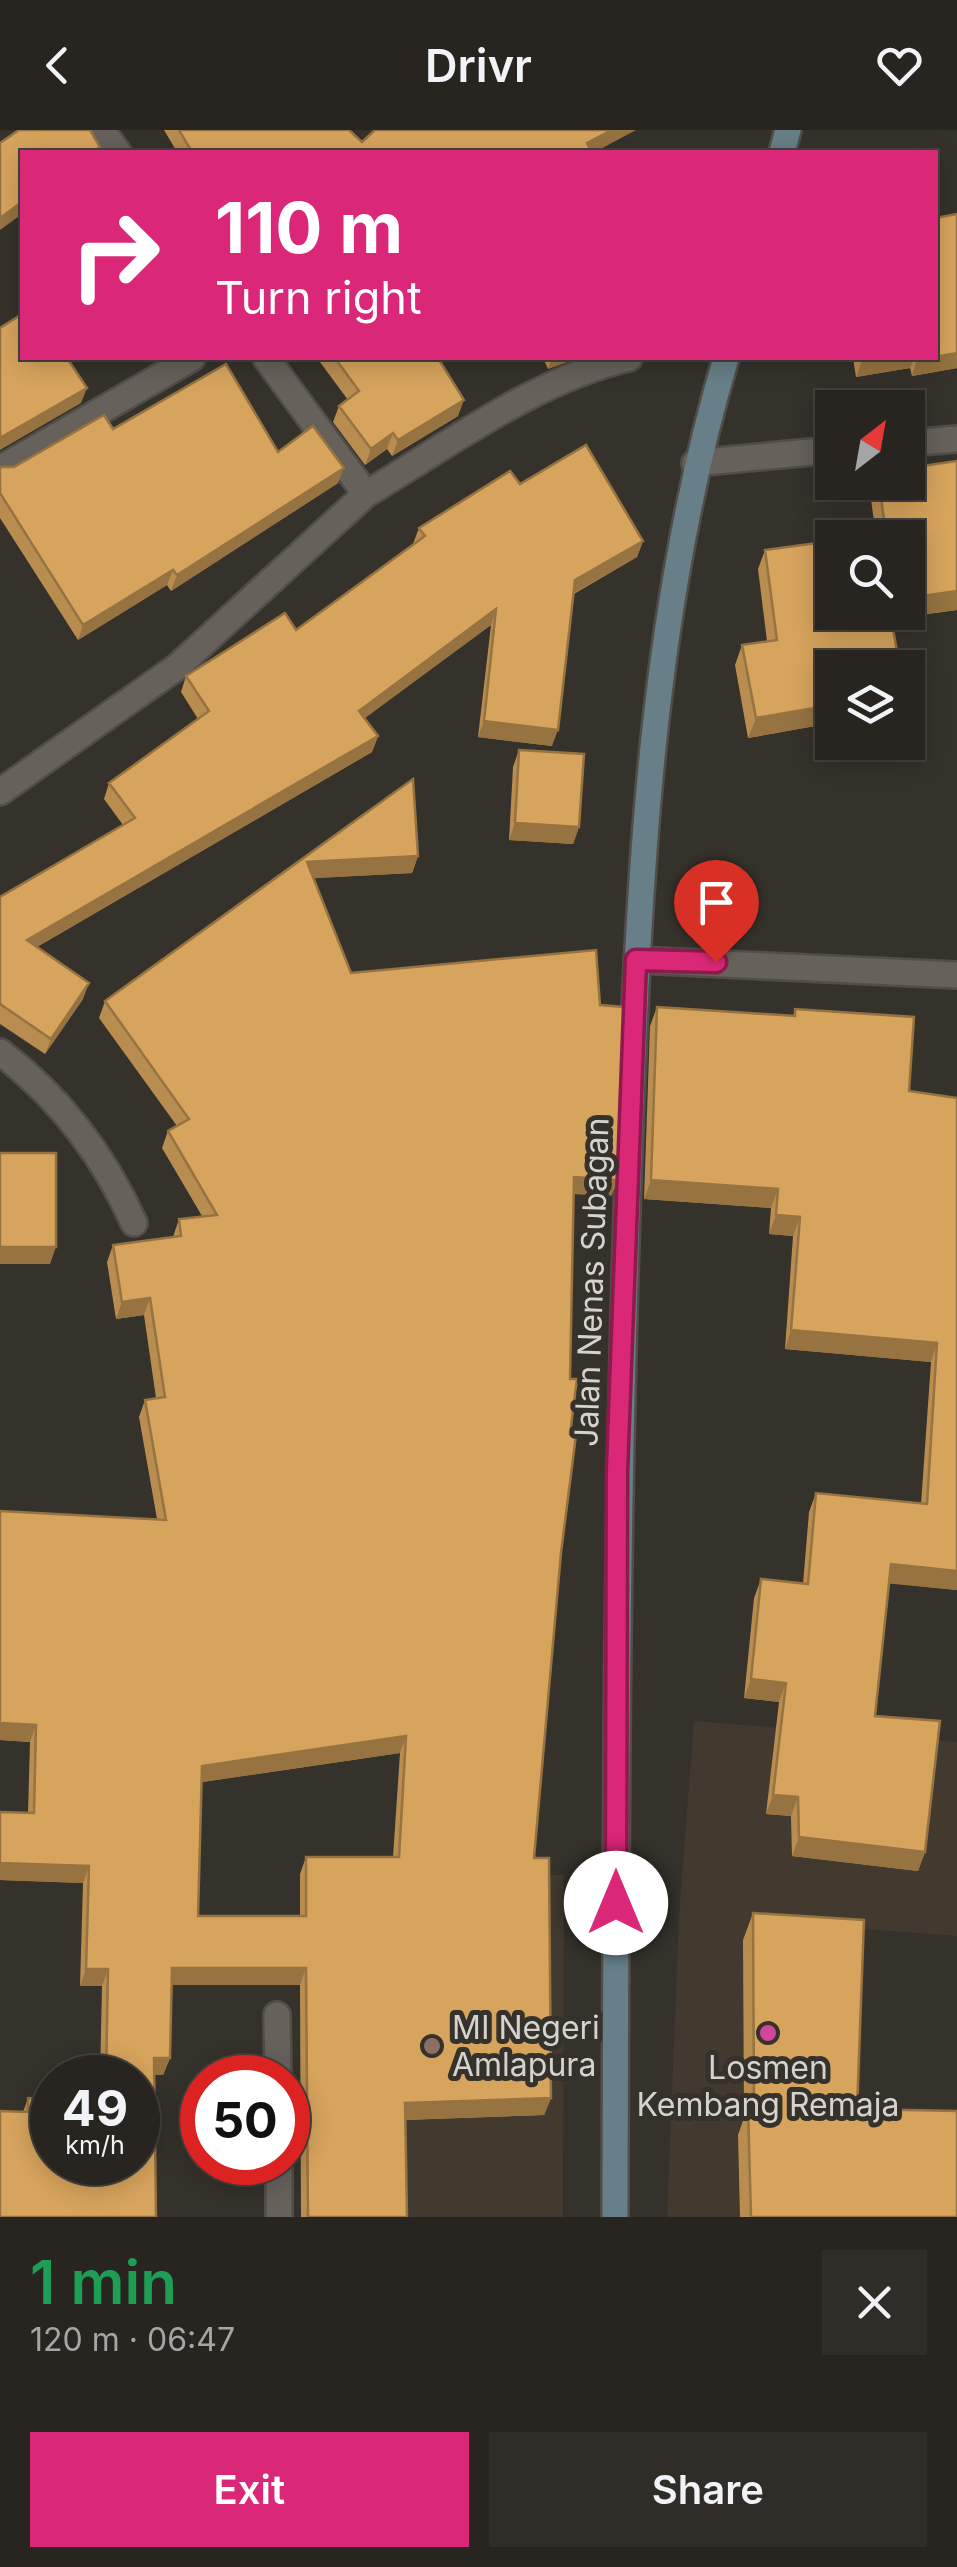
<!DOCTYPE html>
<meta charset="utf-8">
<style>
:root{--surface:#282520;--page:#302d29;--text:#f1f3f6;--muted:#a5a5a5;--line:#44423e;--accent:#db2777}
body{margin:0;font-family:Inter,sans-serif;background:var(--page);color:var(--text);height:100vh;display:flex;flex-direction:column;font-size:38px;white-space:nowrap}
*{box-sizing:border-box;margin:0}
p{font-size:32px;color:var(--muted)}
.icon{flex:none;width:55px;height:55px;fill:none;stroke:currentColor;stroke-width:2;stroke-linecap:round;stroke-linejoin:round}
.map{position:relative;height:2087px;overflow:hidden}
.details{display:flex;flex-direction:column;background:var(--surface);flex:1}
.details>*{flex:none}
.hud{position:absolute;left:20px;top:20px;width:918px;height:210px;border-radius:0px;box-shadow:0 5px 25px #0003,0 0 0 2px var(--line);background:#db2777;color:#fff;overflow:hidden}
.needle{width:65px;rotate:31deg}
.buttons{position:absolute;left:815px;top:260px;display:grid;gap:20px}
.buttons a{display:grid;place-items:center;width:110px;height:110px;border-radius:0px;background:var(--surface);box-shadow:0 5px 25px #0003,0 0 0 2px var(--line);font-size:50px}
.speed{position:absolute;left:30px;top:1925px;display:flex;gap:20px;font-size:50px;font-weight:700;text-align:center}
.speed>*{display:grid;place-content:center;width:130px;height:130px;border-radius:50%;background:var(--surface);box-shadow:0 5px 25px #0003,0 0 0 2px var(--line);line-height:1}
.speed small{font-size:25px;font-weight:400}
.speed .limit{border:15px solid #d22;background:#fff;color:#111}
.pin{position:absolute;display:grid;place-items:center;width:85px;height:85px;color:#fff;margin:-102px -42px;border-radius:50% 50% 50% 0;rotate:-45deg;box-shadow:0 0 10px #0007}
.pin .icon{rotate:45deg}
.me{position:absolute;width:110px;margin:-55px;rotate:0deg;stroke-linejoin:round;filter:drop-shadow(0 0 8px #0008)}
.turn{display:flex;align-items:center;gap:35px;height:210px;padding:0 30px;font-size:45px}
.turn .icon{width:130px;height:130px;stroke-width:2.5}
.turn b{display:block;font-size:70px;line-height:85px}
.round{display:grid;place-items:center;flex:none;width:105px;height:105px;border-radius:0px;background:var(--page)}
.overview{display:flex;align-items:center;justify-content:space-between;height:170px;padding:0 30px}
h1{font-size:60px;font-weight:600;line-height:75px;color:#1e9e55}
.button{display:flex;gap:20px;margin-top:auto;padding:20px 30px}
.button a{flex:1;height:115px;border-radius:0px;background:var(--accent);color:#fff;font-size:40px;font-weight:600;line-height:115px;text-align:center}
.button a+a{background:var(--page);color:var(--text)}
header{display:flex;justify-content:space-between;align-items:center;height:130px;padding:0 30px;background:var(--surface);font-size:45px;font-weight:600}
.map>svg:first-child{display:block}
</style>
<header><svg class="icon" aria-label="back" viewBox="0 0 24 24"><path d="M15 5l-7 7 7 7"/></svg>Drivr<svg class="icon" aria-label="heart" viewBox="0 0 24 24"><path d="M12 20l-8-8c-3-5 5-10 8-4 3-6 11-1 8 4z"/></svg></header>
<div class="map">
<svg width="957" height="2087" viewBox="0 0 957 2087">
<rect width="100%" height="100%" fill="#35312b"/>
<path fill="#423a2f" d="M 694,1591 L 957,1612 L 957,1806 L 863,1799 L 860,2006 L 957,2087 L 667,2087 L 679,1785 Z
M 300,1744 L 564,1745 L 563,2087 L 301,2087 Z"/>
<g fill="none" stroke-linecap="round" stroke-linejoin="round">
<g stroke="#514d48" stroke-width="30">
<path id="street" d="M 101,0 L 118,22
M 266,228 L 366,364 C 449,315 534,250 629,228
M 908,313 L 957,309
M 695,333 L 832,320
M 0,339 L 192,228
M 0,662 L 177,537 L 366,364
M 637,830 L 957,845
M 0,922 C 59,967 104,1026 134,1093
M 277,1885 L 278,1948
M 279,2032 L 279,2087"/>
</g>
<g stroke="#514d48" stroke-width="30">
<path id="secondary" d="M 782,22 L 788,0
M 615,2087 C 616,1733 616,1380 629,1026 C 639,758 649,487 726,228"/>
</g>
<use href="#street" stroke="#66615b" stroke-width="25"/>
<use href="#secondary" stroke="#677f88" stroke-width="25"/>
</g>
<path fill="#b98d50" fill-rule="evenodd" d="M 164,0 L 349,0 L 362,12 L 595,22 L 177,22 Z
M 957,84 L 957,238 L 912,246 L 910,238 L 856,247 L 853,228 L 935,228 Z
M 317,228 L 438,228 L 458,286 L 392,326 L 387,319 L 365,335 L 333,292 L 339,276 L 348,270 Z
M 543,228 L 577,228 L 548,239 Z
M 113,299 L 278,322 L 338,353 L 171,461 L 167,455 L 78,510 L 0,388 L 0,337 L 14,337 Z
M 873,352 L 908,352 L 957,480 L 891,489 L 832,538 L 832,593 L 748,608 L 735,535 L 742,515 L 767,511 L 758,439 L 765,420 L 876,406 L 870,362 Z
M 520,354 L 643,411 L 637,427 L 574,464 L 552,616 L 478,607 L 491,495 L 364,588 L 378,606 L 372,622 L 37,817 L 83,869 L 45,924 L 0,894 L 0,767 L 123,695 L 104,669 L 109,653 L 198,589 L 181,562 L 186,546 L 296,500 L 413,414 L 419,398 Z
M 519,620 L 579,697 L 573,714 L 509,710 L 513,637 Z
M 413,649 L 418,726 L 412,743 L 313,748 L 351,843 L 596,820 L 600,875 L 624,877 L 618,1050 L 611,1066 L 574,1064 L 570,1249 L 577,1249 L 570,1304 L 576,1305 L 561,1423 L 534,1728 L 549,1728 L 551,1968 L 544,1985 L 405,1990 L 407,2087 L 301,2087 L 300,1855 L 172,1855 L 170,1928 L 163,1945 L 154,1945 L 156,2087 L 0,2087 L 0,1981 L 23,1982 L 28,1968 L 52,1969 L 52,2032 L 138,2032 L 138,1948 L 100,1948 L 102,1856 L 80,1856 L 83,1753 L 0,1750 L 0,1682 L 28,1683 L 30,1612 L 0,1610 L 0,1381 L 157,1389 L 139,1287 L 145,1270 L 156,1268 L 144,1185 L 116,1189 L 107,1132 L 113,1115 L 173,1107 L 179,1089 L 202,1086 L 162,1018 L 168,1001 L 177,996 L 99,888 L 105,871 ZM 400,1623 L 393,1727 L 306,1727 L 300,1744 L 300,1786 L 198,1786 L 202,1652 Z
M 657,877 L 793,886 L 795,879 L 909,961 L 957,968 L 957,1460 L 889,1453 L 875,1586 L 925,1722 L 918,1741 L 792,1726 L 791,1686 L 766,1684 L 779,1572 L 744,1568 L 754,1468 L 761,1449 L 803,1454 L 809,1382 L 816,1363 L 921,1374 L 931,1232 L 785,1219 L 793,1106 L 769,1104 L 771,1078 L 644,1069 L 650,896 Z
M 753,1783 L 857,1979 L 957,2087 L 740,2087 L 738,2005 L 744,1988 L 743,1810 Z"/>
<path fill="#967341" d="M 612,0 L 636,0 L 595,22 L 584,22 L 587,13 Z
M 22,72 L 22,84 L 0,100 L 0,88 Z
M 957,223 L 957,238 L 912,246 L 917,229 Z
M 552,228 L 577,228 L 548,239 Z
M 880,228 L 914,228 L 910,238 L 856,247 L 862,231 Z
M 87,258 L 81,273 L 0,320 L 0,308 Z
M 464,270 L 458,286 L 392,326 L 398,310 Z
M 393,303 L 387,319 L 365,335 L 371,319 Z
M 344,338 L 338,353 L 171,461 L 177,445 Z
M 643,411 L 637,427 L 569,466 L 575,450 Z
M 173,440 L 167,455 L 78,510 L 83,495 Z
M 957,461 L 957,480 L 881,490 L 884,482 L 908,482 L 908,468 Z
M 496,479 L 491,495 L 353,597 L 359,581 Z
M 832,575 L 832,593 L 748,608 L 756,588 Z
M 484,591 L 558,600 L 552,616 L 478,607 Z
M 378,606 L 372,622 L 21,826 L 27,810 Z
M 515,693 L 579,697 L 573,714 L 509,710 Z
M 418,726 L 412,743 L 301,749 L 307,732 Z
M 89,853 L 83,869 L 45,924 L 51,909 Z
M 574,1047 L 618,1050 L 611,1066 L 568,1063 Z
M 651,1050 L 778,1059 L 771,1078 L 644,1069 Z
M 776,1085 L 800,1087 L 793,1106 L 769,1104 Z
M 0,1117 L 56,1117 L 50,1134 L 0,1134 Z
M 150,1168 L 144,1185 L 116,1189 L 122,1172 Z
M 791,1200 L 937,1213 L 931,1232 L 785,1219 Z
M 891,1434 L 957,1441 L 957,1460 L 884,1453 Z
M 751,1549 L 786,1553 L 779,1572 L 744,1568 Z
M 0,1593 L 36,1595 L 30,1612 L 0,1610 Z
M 406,1606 L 400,1623 L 196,1653 L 202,1636 Z
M 773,1665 L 798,1667 L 791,1686 L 766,1684 Z
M 799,1707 L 925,1722 L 918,1741 L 792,1726 Z
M 0,1733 L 89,1736 L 83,1753 L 0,1750 Z
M 172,1838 L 306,1838 L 300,1855 L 166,1855 Z
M 86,1839 L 108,1839 L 102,1856 L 80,1856 Z
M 154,1928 L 170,1928 L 163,1945 L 148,1945 Z
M 551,1968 L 544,1985 L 399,1990 L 405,1973 Z"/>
<path fill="#d7a45d" stroke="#967341" stroke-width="2.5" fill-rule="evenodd" d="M 19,0 L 90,0 L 100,17 L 92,22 L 22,22 L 22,72 L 0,88 L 0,13 Z
M 179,0 L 349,0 L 362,12 L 375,0 L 612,0 L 587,13 L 592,22 L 192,22 Z
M 957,84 L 957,223 L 935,227 L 935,88 Z
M 22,184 L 22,228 L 67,228 L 87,258 L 0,308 L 0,198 Z
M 335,228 L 438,228 L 464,270 L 398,310 L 393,303 L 371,319 L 339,276 L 359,261 Z
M 226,234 L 278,322 L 313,296 L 344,338 L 177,445 L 173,440 L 83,495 L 0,363 L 0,337 L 14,337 L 104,285 L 113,299 Z
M 586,315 L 643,411 L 575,450 L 558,600 L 484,591 L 496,479 L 359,581 L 378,606 L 27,810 L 89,853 L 51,909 L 0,874 L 0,767 L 135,688 L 109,653 L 209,581 L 186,546 L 285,483 L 296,500 L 425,406 L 419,398 L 510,341 L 520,354 Z
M 957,331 L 957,461 L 908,468 L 908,408 L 864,408 L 886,405 L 879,352 L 908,352 L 908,338 Z
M 832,411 L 832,482 L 890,482 L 900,538 L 832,538 L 832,575 L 756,588 L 742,515 L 777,510 L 765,420 Z
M 519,620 L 584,624 L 579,697 L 515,693 Z
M 413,649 L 418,726 L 307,732 L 351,843 L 596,820 L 600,875 L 624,877 L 618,1050 L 574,1047 L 570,1249 L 577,1249 L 570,1304 L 576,1305 L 561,1423 L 534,1728 L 549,1728 L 551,1968 L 405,1973 L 407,2087 L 308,2087 L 306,1838 L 172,1838 L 170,1928 L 154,1928 L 156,2087 L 0,2087 L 0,1981 L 28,1982 L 28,1968 L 52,1969 L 52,2032 L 138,2032 L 138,1948 L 106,1948 L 108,1839 L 86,1839 L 89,1736 L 0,1733 L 0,1682 L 34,1683 L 36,1595 L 0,1593 L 0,1381 L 166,1390 L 145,1270 L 165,1267 L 150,1168 L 122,1172 L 113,1115 L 181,1106 L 179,1089 L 217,1085 L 168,1001 L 189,989 L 105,871 ZM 406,1606 L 399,1727 L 306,1727 L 306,1786 L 198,1786 L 202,1636 Z
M 657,877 L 795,886 L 795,879 L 914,887 L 909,961 L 957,968 L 957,1441 L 891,1434 L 875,1586 L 940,1591 L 925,1722 L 799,1707 L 798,1667 L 773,1665 L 786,1553 L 751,1549 L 761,1449 L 808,1454 L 816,1363 L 927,1374 L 937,1213 L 791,1200 L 800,1087 L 776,1085 L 778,1059 L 651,1050 Z
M 0,1023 L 56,1023 L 56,1117 L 0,1117 Z
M 753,1783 L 864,1790 L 857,1979 L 957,1981 L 957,2087 L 751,2087 L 748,1978 L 754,1978 Z"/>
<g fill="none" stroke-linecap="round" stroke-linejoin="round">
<g stroke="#8e194d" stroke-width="25">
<path id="route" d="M 616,1773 L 617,1341 L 636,830 L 716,832"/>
</g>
<use href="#route" stroke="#db2777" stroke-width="18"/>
</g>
<circle fill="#d1479c" stroke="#35312b" stroke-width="4" cx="768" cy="1903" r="10"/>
<circle fill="#8d6e63" stroke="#35312b" stroke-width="4" cx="432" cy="1916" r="10"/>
<g text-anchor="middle" stroke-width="10" stroke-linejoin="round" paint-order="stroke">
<g font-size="32" fill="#d6d3cf" stroke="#35312b">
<text transform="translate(592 1152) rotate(-88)" y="11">Jalan Nenas Subagan</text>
</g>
<g font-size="32" fill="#d6d3cf" stroke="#35312b" text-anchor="start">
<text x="452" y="1909">MI Negeri<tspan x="452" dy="37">Amlapura</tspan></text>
<text x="768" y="1949" text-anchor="middle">Losmen<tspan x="768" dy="37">Kembang Remaja</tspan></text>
</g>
</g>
</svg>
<div class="buttons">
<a><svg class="needle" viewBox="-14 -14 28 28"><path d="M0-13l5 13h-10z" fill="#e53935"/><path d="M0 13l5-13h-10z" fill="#a5a5a5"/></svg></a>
<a><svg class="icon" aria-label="search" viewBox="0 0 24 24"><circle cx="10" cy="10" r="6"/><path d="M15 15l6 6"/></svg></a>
<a><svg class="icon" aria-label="layers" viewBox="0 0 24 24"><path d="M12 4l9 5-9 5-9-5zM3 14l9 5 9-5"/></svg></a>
</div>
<div class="speed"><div>49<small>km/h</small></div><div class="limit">50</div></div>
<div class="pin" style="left:716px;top:832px;background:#d93025"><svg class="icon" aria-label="arrive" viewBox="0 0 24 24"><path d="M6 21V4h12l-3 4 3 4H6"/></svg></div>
<svg class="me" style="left:616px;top:1773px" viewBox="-20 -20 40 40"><circle r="19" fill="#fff"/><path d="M0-13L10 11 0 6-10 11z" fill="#db2777"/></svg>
<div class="hud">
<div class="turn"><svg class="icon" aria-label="right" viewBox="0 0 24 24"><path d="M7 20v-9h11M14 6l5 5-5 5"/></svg><div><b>110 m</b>Turn right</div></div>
</div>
</div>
<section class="details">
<div class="overview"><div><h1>1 min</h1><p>120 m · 06:47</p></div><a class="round"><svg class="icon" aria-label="close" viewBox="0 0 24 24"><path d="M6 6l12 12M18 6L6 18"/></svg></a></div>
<div class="button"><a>Exit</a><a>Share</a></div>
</section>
